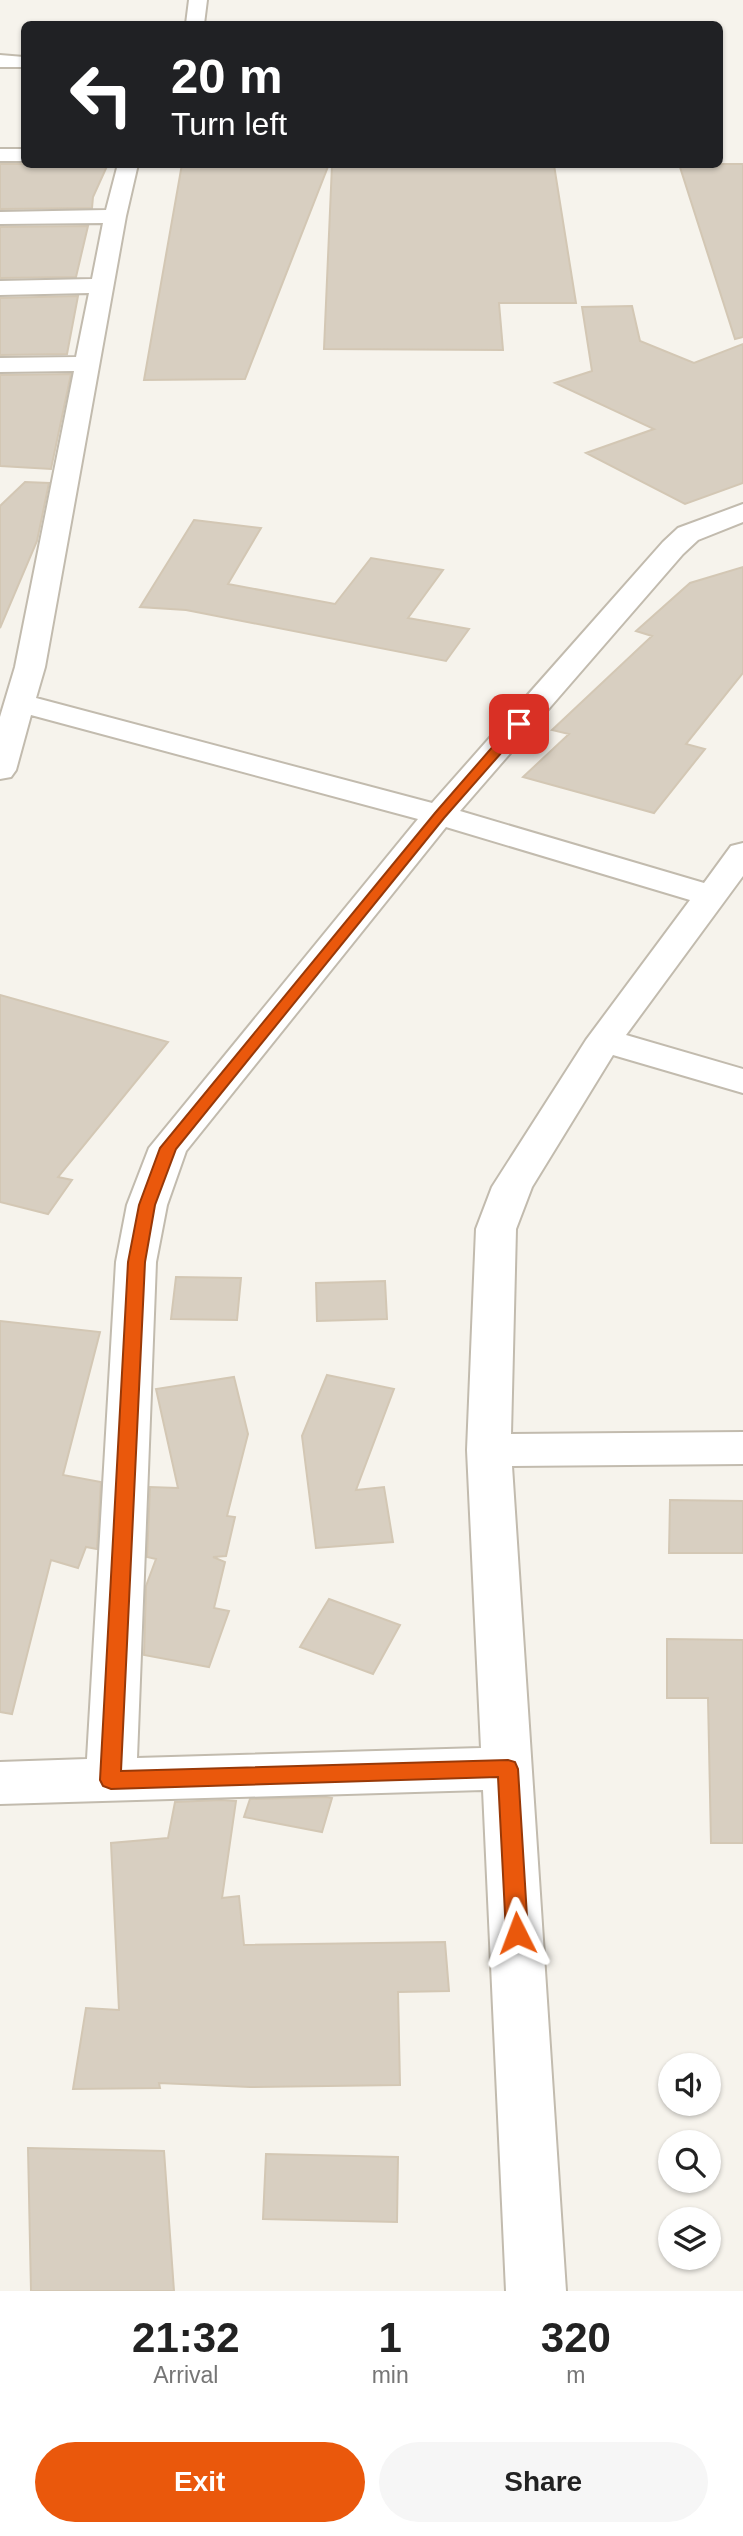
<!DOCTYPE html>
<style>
:root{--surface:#fff;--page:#f6f6f6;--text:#222;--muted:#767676;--accent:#ea580c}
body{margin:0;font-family:Arial,sans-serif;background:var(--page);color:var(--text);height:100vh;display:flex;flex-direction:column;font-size:26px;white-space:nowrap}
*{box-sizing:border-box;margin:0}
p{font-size:23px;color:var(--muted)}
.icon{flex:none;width:38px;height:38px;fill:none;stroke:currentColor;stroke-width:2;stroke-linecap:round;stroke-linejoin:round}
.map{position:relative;height:2291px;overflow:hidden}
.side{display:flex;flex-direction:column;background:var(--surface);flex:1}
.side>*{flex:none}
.banner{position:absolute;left:21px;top:21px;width:702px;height:147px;border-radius:10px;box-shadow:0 2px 5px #0004;background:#202124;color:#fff;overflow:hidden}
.controls{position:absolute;left:658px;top:2053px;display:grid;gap:14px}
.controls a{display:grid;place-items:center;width:63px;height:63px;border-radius:50%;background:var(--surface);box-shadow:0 2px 5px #0004;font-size:35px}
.pin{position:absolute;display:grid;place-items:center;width:60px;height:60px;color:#fff;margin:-30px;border-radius:14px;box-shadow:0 4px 10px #0006}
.me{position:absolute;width:77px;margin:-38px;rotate:357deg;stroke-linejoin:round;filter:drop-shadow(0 0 5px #0008)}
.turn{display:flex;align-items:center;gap:24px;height:147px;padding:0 35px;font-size:32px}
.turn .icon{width:91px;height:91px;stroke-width:2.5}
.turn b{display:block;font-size:49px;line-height:60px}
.eta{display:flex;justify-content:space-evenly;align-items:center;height:119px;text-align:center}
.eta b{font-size:42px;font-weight:700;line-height:49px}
.primary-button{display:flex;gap:14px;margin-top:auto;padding:14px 35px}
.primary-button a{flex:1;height:80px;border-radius:42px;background:var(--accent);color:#fff;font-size:28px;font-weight:700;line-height:80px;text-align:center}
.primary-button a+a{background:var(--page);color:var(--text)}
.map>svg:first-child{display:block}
</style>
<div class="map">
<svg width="743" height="2291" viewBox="0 0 743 2291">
<rect width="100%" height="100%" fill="#f6f3ec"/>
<path fill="#d8cfc1" stroke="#d3c7b4" stroke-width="2" d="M 0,164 L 108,164 L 93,197 L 92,208 L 0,209 Z
M 182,164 L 329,164 L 245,379 L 144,380 Z
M 679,164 L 743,164 L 743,337 L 735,339 Z
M 332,165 L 554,165 L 576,303 L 499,303 L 503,350 L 324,349 Z
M 88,226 L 76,277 L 0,278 L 0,227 Z
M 78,296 L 67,354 L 0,355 L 0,298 Z
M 632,306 L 640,341 L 694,363 L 743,344 L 743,483 L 685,504 L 586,453 L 654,429 L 555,383 L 592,371 L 582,307 Z
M 71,374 L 51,469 L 0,466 L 0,375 Z
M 25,482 L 49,483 L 37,541 L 0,628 L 0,506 Z
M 194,520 L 261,528 L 228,584 L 335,604 L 371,558 L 443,570 L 408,618 L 469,629 L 446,661 L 186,610 L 140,607 Z
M 743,567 L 743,673 L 686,744 L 705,749 L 654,813 L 523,777 L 569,734 L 552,730 L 652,636 L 636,631 L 690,583 Z
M 0,995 L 168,1042 L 58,1177 L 72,1180 L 48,1214 L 0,1202 Z
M 176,1277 L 241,1278 L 237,1320 L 171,1319 Z
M 385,1281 L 387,1319 L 317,1321 L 316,1283 Z
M 0,1321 L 100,1332 L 63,1475 L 101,1482 L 97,1549 L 86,1547 L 78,1568 L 51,1560 L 12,1714 L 0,1712 Z
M 327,1375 L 394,1389 L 356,1490 L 384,1487 L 393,1542 L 316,1548 L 302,1436 Z
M 234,1377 L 248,1434 L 227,1516 L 235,1517 L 226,1556 L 213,1557 L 225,1562 L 214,1608 L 229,1611 L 209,1667 L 144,1655 L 146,1586 L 156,1559 L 147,1557 L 150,1487 L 178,1488 L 156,1389 Z
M 670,1500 L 743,1501 L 743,1553 L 669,1553 Z
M 329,1599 L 400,1625 L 373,1674 L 300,1647 Z
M 667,1639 L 743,1640 L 743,1843 L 711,1843 L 708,1698 L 667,1698 Z
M 326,1797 L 332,1798 L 322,1832 L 244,1817 L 250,1799 Z
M 221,1800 L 236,1801 L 222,1898 L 239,1896 L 244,1945 L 445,1942 L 449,1991 L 398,1992 L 400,2085 L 250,2087 L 159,2083 L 160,2088 L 73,2089 L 86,2008 L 119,2010 L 111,1843 L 168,1838 L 175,1802 Z
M 28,2148 L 164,2151 L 174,2291 L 31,2291 Z
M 266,2154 L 398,2157 L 397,2222 L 263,2219 Z"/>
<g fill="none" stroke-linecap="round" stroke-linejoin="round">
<g stroke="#c2bbae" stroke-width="4">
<path id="minor" d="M 189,0 L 207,0 L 204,24 L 186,24 Z
M 0,55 L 24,57 L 24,67 L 0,67 Z
M 0,149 L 24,149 L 24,161 L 0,161 Z
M 118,164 L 138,164 L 126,216 L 45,667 L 36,698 L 432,803 L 663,542 L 678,528 L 743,504 L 743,522 L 698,540 L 683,554 L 460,811 L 704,883 L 731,846 L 743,843 L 743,876 L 626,1035 L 743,1069 L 743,1093 L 613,1055 L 532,1187 L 516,1229 L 511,1434 L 743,1432 L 743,1464 L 512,1466 L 566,2291 L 506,2291 L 483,1790 L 0,1804 L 0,1762 L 87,1759 L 116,1262 L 127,1205 L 149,1148 L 418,819 L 31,715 L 16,770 L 11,777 L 0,779 L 0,717 L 15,667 L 74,371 L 0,372 L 0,358 L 76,357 L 89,293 L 0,295 L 0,281 L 92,279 L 103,223 L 0,224 L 0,212 L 106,210 ZM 446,827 L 690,900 L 586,1040 L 492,1187 L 476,1229 L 467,1450 L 481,1748 L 137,1758 L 156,1262 L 167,1205 L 186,1151 Z"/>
</g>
<use href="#minor" fill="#fff" fill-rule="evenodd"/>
</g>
<path fill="#ea580c" stroke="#983908" stroke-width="2" d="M 519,720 L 524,721 L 524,727 L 444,818 L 176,1149 L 155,1205 L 145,1262 L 121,1771 L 508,1760 L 515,1762 L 518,1769 L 528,1933 L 525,1940 L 517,1943 L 509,1940 L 506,1933 L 498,1777 L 111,1789 L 103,1786 L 100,1780 L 128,1262 L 139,1205 L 160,1148 L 435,813 L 515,721 Z"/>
</svg>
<div class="controls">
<a><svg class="icon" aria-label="sound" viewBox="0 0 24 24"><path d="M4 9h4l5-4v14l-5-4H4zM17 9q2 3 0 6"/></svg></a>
<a><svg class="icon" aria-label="search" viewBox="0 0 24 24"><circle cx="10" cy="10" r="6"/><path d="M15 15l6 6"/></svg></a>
<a><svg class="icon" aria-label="layers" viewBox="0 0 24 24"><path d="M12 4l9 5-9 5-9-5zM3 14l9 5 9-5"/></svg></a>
</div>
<div class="pin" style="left:519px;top:724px;background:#d93025"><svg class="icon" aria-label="arrive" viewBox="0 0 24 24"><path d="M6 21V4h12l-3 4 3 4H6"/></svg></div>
<svg class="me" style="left:517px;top:1933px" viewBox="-20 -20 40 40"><path d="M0-17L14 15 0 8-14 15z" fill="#ea580c" stroke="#fff" stroke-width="4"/></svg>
<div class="banner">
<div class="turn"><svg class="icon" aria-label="left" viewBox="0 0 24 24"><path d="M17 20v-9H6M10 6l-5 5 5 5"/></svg><div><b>20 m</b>Turn left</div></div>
</div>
</div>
<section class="side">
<div class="eta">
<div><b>21:32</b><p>Arrival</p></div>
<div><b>1</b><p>min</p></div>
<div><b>320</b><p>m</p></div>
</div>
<div class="primary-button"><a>Exit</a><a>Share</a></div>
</section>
